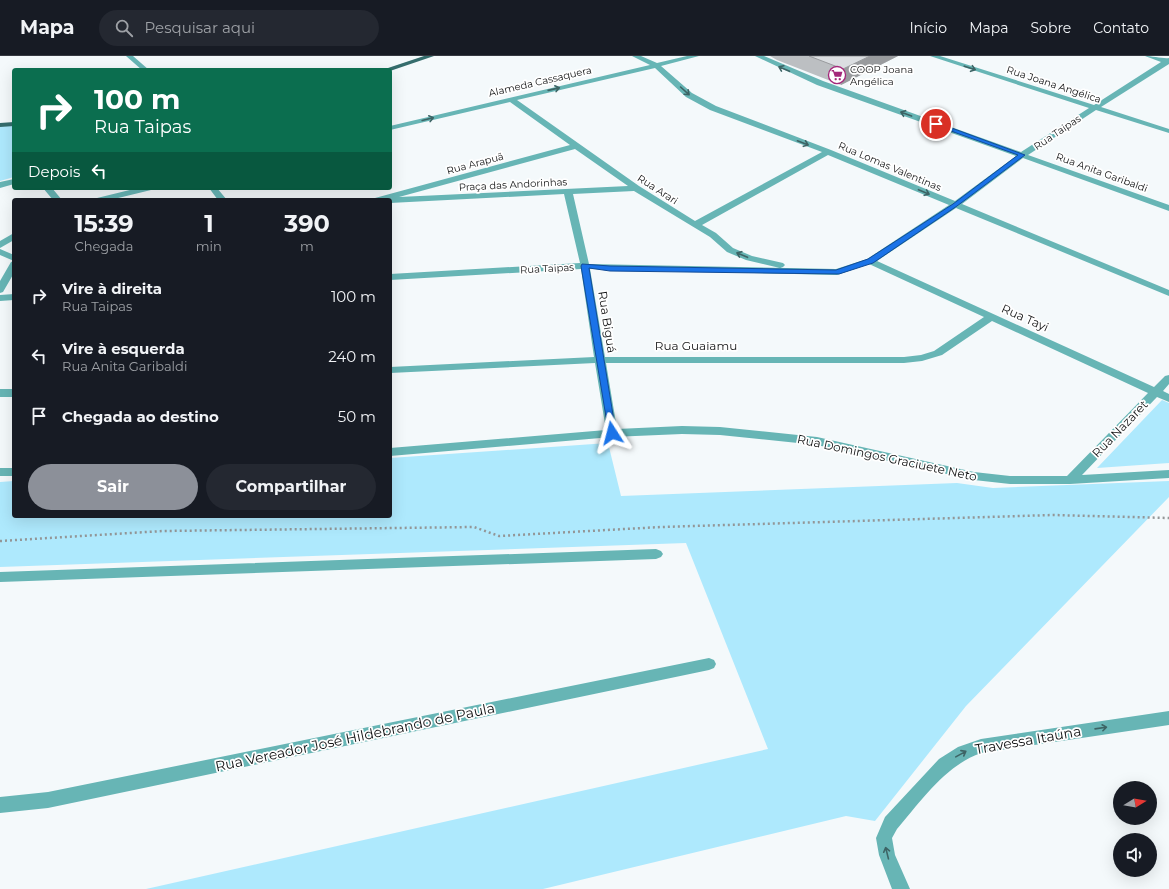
<!DOCTYPE html>
<html lang="pt">
<meta charset="utf-8">
<style>
:root{--surface:#171b24;--page:#242831;--text:#f1f3f6;--muted:#9ea1a6;--line:#363941;--accent:#8c9099}
body{margin:0;font-family:Montserrat,sans-serif;background:var(--page);color:var(--text);height:100vh;display:flex;flex-direction:column;font-size:15px;white-space:nowrap}
*{box-sizing:border-box;margin:0}
p{font-size:13px;color:var(--muted)}
.icon{flex:none;width:22px;height:22px;fill:none;stroke:currentColor;stroke-width:2;stroke-linecap:round;stroke-linejoin:round}
.map{position:relative;flex:1;overflow:hidden}
.panel{position:absolute;left:12px;top:142px;width:380px;height:320px;display:flex;flex-direction:column;background:var(--surface);border-radius:4px;box-shadow:0 4px 16px #0002}
.panel>*{flex:none}
.hud{position:absolute;left:12px;top:12px;width:380px;height:122px;border-radius:4px;box-shadow:0 4px 16px #0002;background:#0b6e4f;color:#fff;overflow:hidden}
.needle{width:26px;rotate:79deg}
.buttons{position:absolute;left:1113px;top:725px;display:grid;gap:8px}
.buttons a{display:grid;place-items:center;width:44px;height:44px;border-radius:50%;background:var(--surface);box-shadow:0 4px 16px #0002;font-size:20px}
.pin{position:absolute;display:grid;place-items:center;width:34px;height:34px;color:#fff;margin:-17px;border:2px solid #fff;border-radius:50%;box-shadow:0 1px 4px #0007}
.me{position:absolute;width:44px;margin:-22px;rotate:351deg;stroke-linejoin:round;filter:drop-shadow(0 0 3px #0008)}
.turn{display:flex;align-items:center;gap:14px;height:84px;padding:0 16px;font-size:18px}
.turn .icon{width:52px;height:52px;stroke-width:2.5}
.turn b{display:block;font-size:28px;line-height:34px}
.then{display:flex;align-items:center;height:38px;padding:0 16px;background:#0003;gap:8px;font-size:15px}
.eta{display:flex;justify-content:space-evenly;align-items:center;height:68px;text-align:center}
.eta b{font-size:24px;font-weight:700;line-height:28px}
.button{display:flex;gap:8px;margin-top:auto;padding:8px 16px}
.button a{flex:1;height:46px;border-radius:24px;background:var(--accent);color:#fff;font-size:16px;font-weight:700;line-height:46px;text-align:center}
.button a+a{background:var(--page);color:var(--text)}
ul{padding:0;list-style:none}
li{display:flex;align-items:center;gap:12px;height:60px;padding:0 16px}
li div{flex:1}
li b{display:block;font-size:15px}
li em{font-style:normal}
header{display:flex;align-items:center;gap:24px;box-sizing:border-box;height:56px;padding:0 20px;background:var(--surface);border-bottom:1px solid var(--line)}
header strong{font-size:19px}
nav{display:flex;gap:22px;margin-inline-start:auto;font-size:14px}
.search{width:280px;height:36px;background:var(--page);display:flex;align-items:center;gap:10px;box-sizing:border-box;padding:0 14px;border-radius:22px;color:var(--muted);font-size:15px}
.map>svg:first-child{display:block}
</style>
<header>
<strong>Mapa</strong>
<div class="search"><svg class="icon" aria-label="search" viewBox="0 0 24 24"><circle cx="10" cy="10" r="6"/><path d="M15 15l6 6"/></svg>Pesquisar aqui</div>
<nav><a>Início</a><a>Mapa</a><a>Sobre</a><a>Contato</a></nav>
</header>
<div class="map">
<svg width="1169" height="833" viewBox="0 0 1169 833">
<rect width="100%" height="100%" fill="#f4f9fb"/>
<path fill="#aee9fd" d="M 14,69 L 14,121 L 0,125 L 0,70 Z
M 1162,344 L 1169,347 L 1169,407 L 1097,412 Z
M 608,387 L 621,440 L 957,427 L 993,432 L 1169,425 L 1169,441 L 966,650 L 875,765 L 846,760 L 543,833 L 146,833 L 768,693 L 686,487 L 0,511 L 0,426 L 14,425 L 14,460 L 390,460 L 390,402 Z"/>
<g fill="none" stroke-linecap="round" stroke-linejoin="round">
<path stroke="#939697" stroke-width="2.5" stroke-dasharray="2 3" stroke-linecap="butt" d="M 0,485 L 163,475 L 474,471 L 499,480 L 661,471 L 1053,459 L 1169,462"/>
<path fill="#67b5b5" fill-rule="evenodd" d="M 126,0 L 133,0 L 149,14 L 142,14 Z
M 632,0 L 641,0 L 657,7 L 687,0 L 699,0 L 661,10 L 692,37 L 716,50 L 831,94 L 955,145 L 1016,100 L 817,29 L 755,0 L 764,0 L 823,25 L 1021,96 L 1089,52 L 930,0 L 940,0 L 1094,49 L 1161,6 L 1145,0 C 1152,0 1164,3 1169,2 L 1169,8 L 1101,51 L 1169,73 L 1169,77 L 1096,54 L 1028,99 L 1169,149 L 1169,155 L 1023,102 L 962,148 L 1169,234 L 1169,240 L 956,152 L 877,205 L 1154,331 L 1165,320 L 1169,319 L 1169,328 L 1163,335 L 1169,338 L 1169,346 L 1157,341 L 1082,419 L 1169,414 L 1169,422 L 1070,428 L 1010,428 L 974,424 L 817,389 L 720,379 L 682,378 L 612,381 L 390,400 L 390,392 L 606,374 L 595,307 L 390,317 L 390,311 L 594,301 L 581,213 L 390,224 L 390,218 L 580,207 L 564,138 L 390,147 L 390,144 L 374,144 L 375,142 L 570,89 L 510,46 L 390,74 L 390,70 L 650,9 ZM 655,12 L 686,41 L 710,54 L 822,96 L 695,165 L 639,130 L 517,44 ZM 575,93 L 628,130 L 399,141 ZM 828,99 L 949,149 L 867,203 L 836,213 L 589,208 L 573,138 L 634,135 L 710,181 L 727,196 L 746,204 L 780,212 L 783,211 L 785,209 L 783,207 L 752,200 L 733,192 L 716,177 L 702,169 ZM 869,208 L 984,261 L 934,295 L 921,299 L 904,301 L 605,301 L 590,213 L 837,219 ZM 992,265 L 1148,337 L 1067,420 L 1010,420 L 974,416 L 817,381 L 720,371 L 682,370 L 617,373 L 606,307 L 904,307 L 922,305 L 942,299 Z
M 14,123 L 14,128 L 0,132 L 0,126 Z
M 43,132 L 52,132 L 62,144 L 53,144 Z
M 138,132 L 152,132 L 151,134 L 110,144 L 96,144 L 97,142 Z
M 209,132 L 217,132 L 227,144 L 218,144 Z
M 14,177 L 14,184 L 0,192 L 0,185 Z
M 0,193 L 14,199 L 14,205 L 0,199 Z
M 14,205 L 14,217 L 3,236 L 0,237 L 0,225 L 11,206 Z
M 14,238 L 14,244 L 0,245 L 0,239 Z
M 0,333 L 14,333 L 14,341 L 0,341 Z
M 0,412 L 14,412 L 14,420 L 0,420 Z
M 656,493 L 661,495 L 663,498 L 661,501 L 656,503 L 0,526 L 0,516 Z
M 709,602 L 714,604 L 716,608 L 714,612 L 709,614 L 48,752 L 0,757 L 0,741 L 48,736 Z
M 1169,655 L 1169,669 L 981,697 C 946,709 921,745 897,773 L 892,782 L 895,799 L 910,833 L 892,833 L 879,799 L 876,782 L 885,761 L 939,703 L 958,691 L 981,683 Z"/>
<path fill="#356d6d" fill-rule="evenodd" d="M 424,0 L 434,0 L 390,15 L 382,14 Z
M 14,66 L 14,70 L 0,71 L 0,67 Z"/>
</g>
<path fill="#bcbfc2" d="M 770,0 L 898,0 L 841,29 L 777,4 Z"/>
<path fill="#999b9e" d="M 870,0 L 898,0 L 841,29 L 843,13 Z"/>
<path fill="#dbdee1" stroke="#999b9e" d="M 809,0 L 870,0 L 843,13 Z"/>
<defs><path id="oneway-shaft" d="M-6 0H5M1.5-3L5.5 0L1.5 3" fill="none" stroke-width="1.6" stroke-linecap="round" stroke-linejoin="round"/></defs>
<g stroke="#3d6465">
<use href="#oneway-shaft" transform="translate(970 12) rotate(18)"/>
<use href="#oneway-shaft" transform="translate(784 13) rotate(-157)"/>
<use href="#oneway-shaft" transform="translate(554 33) rotate(-13)"/>
<use href="#oneway-shaft" transform="translate(685 35) rotate(42)"/>
<use href="#oneway-shaft" transform="translate(906 58) rotate(-160)"/>
<use href="#oneway-shaft" transform="translate(428 63) rotate(-14)"/>
<use href="#oneway-shaft" transform="translate(803 87) rotate(21)"/>
<use href="#oneway-shaft" transform="translate(924 136) rotate(23)"/>
<use href="#oneway-shaft" transform="translate(742 199) rotate(-157)"/>
<use href="#oneway-shaft" transform="translate(1101 672) rotate(-8)"/>
<use href="#oneway-shaft" transform="translate(961 698) rotate(-29)"/>
<use href="#oneway-shaft" transform="translate(887 797) rotate(-104)"/>
</g>
<path fill="#1a73e8" stroke="#114b97" d="M 934,67 L 938,67 L 1025,99 L 957,150 L 873,207 L 839,218 L 610,215 L 589,212 L 616,377 L 612,380 L 609,379 L 581,210 L 582,208 L 610,210 L 836,214 L 868,203 L 953,148 L 1018,99 L 934,69 Z"/>
<defs>
<g id="supermarket-ring" transform="scale(0.9)"><circle r="9.5" fill="#fff" stroke="#a4277a" stroke-width="1.5"/><path d="M-6-5.5h2.5l.6 2H6L4.5 2H-2.5L-4.4-4H-6ZM-1.5 3.2a1.3 1.3 0 1 0 .1 0ZM3 3.2a1.3 1.3 0 1 0 .1 0Z" fill="#a4277a"/></g>
</defs>
<g fill-rule="evenodd">
<use href="#supermarket-ring" x="837" y="19"/>
</g>
<g text-anchor="middle" stroke-width="3.5" stroke-linejoin="round" paint-order="stroke">
<g font-size="10" fill="#131415" stroke="#fff" text-anchor="start">
<text x="850" y="17">COOP Joana<tspan x="850" dy="12">Angélica</tspan></text>
</g>
<g font-size="10" fill="#131415" stroke="#fff">
<text transform="translate(540 25) rotate(-13)" y="4">Alameda Cassaquera</text>
<text transform="translate(1054 28) rotate(18)" y="4">Rua Joana Angélica</text>
<text transform="translate(1057 76) rotate(-34)" y="4">Rua Taipas</text>
<text transform="translate(475 107) rotate(-15)" y="4">Rua Arapuã</text>
<text transform="translate(890 110) rotate(23)" y="4">Rua Lomas Valentinas</text>
<text transform="translate(1102 116) rotate(20)" y="4">Rua Anita Garibaldi</text>
<text transform="translate(513 128) rotate(-3)" y="4">Praça das Andorinhas</text>
<text transform="translate(658 133) rotate(33)" y="4">Rua Arari</text>
<text transform="translate(547 212) rotate(-3)" y="4">Rua Taipas</text>
</g>
<g font-size="12" fill="#131415" stroke="#fff">
<text transform="translate(1025 262) rotate(24)" y="4">Rua Tayi</text>
<text transform="translate(607 266) rotate(81)" y="4">Rua Biguá</text>
<text x="696" y="294">Rua Guaiamu</text>
<text transform="translate(1120 373) rotate(-46)" y="4">Rua Nazaret</text>
<text transform="translate(887 402) rotate(12)" y="4">Rua Domingos Graciuete Neto</text>
</g>
<g font-size="14" fill="#131415" stroke="#fff">
<text transform="translate(355 681) rotate(-12)" y="5">Rua Vereador José Hildebrando de Paula</text>
<text transform="translate(1028 684) rotate(-10)" y="5">Travessa Itaúna</text>
</g>
</g>
</svg>
<div class="buttons">
<a><svg class="needle" viewBox="-14 -14 28 28"><path d="M0-13l5 13h-10z" fill="#e53935"/><path d="M0 13l5-13h-10z" fill="#9ea1a6"/></svg></a>
<a><svg class="icon" aria-label="sound" viewBox="0 0 24 24"><path d="M4 9h4l5-4v14l-5-4H4zM17 9q2 3 0 6"/></svg></a>
</div>
<div class="pin" style="left:936px;top:68px;background:#d93025"><svg class="icon" aria-label="arrive" viewBox="0 0 24 24"><path d="M6 21V4h12l-3 4 3 4H6"/></svg></div>
<svg class="me" style="left:612px;top:377px" viewBox="-20 -20 40 40"><path d="M0-17L14 15 0 8-14 15z" fill="#1a73e8" stroke="#fff" stroke-width="4"/></svg>
<div class="hud">
<div class="turn"><svg class="icon" aria-label="right" viewBox="0 0 24 24"><path d="M7 20v-9h11M14 6l5 5-5 5"/></svg><div><b>100 m</b>Rua Taipas</div></div>
<div class="then">Depois<svg class="icon" aria-label="left" viewBox="0 0 24 24"><path d="M17 20v-9H6M10 6l-5 5 5 5"/></svg></div>
</div>
<section class="panel">
<div class="eta">
<div><b>15:39</b><p>Chegada</p></div>
<div><b>1</b><p>min</p></div>
<div><b>390</b><p>m</p></div>
</div>
<ul>
<li><svg class="icon" aria-label="right" viewBox="0 0 24 24"><path d="M7 20v-9h11M14 6l5 5-5 5"/></svg><div><b>Vire à direita</b><p>Rua Taipas</p></div><em>100 m</em></li>
<li><svg class="icon" aria-label="left" viewBox="0 0 24 24"><path d="M17 20v-9H6M10 6l-5 5 5 5"/></svg><div><b>Vire à esquerda</b><p>Rua Anita Garibaldi</p></div><em>240 m</em></li>
<li><svg class="icon" aria-label="arrive" viewBox="0 0 24 24"><path d="M6 21V4h12l-3 4 3 4H6"/></svg><div><b>Chegada ao destino</b></div><em>50 m</em></li>
</ul>
<div class="button"><a>Sair</a><a>Compartilhar</a></div>
</section>
</div>
